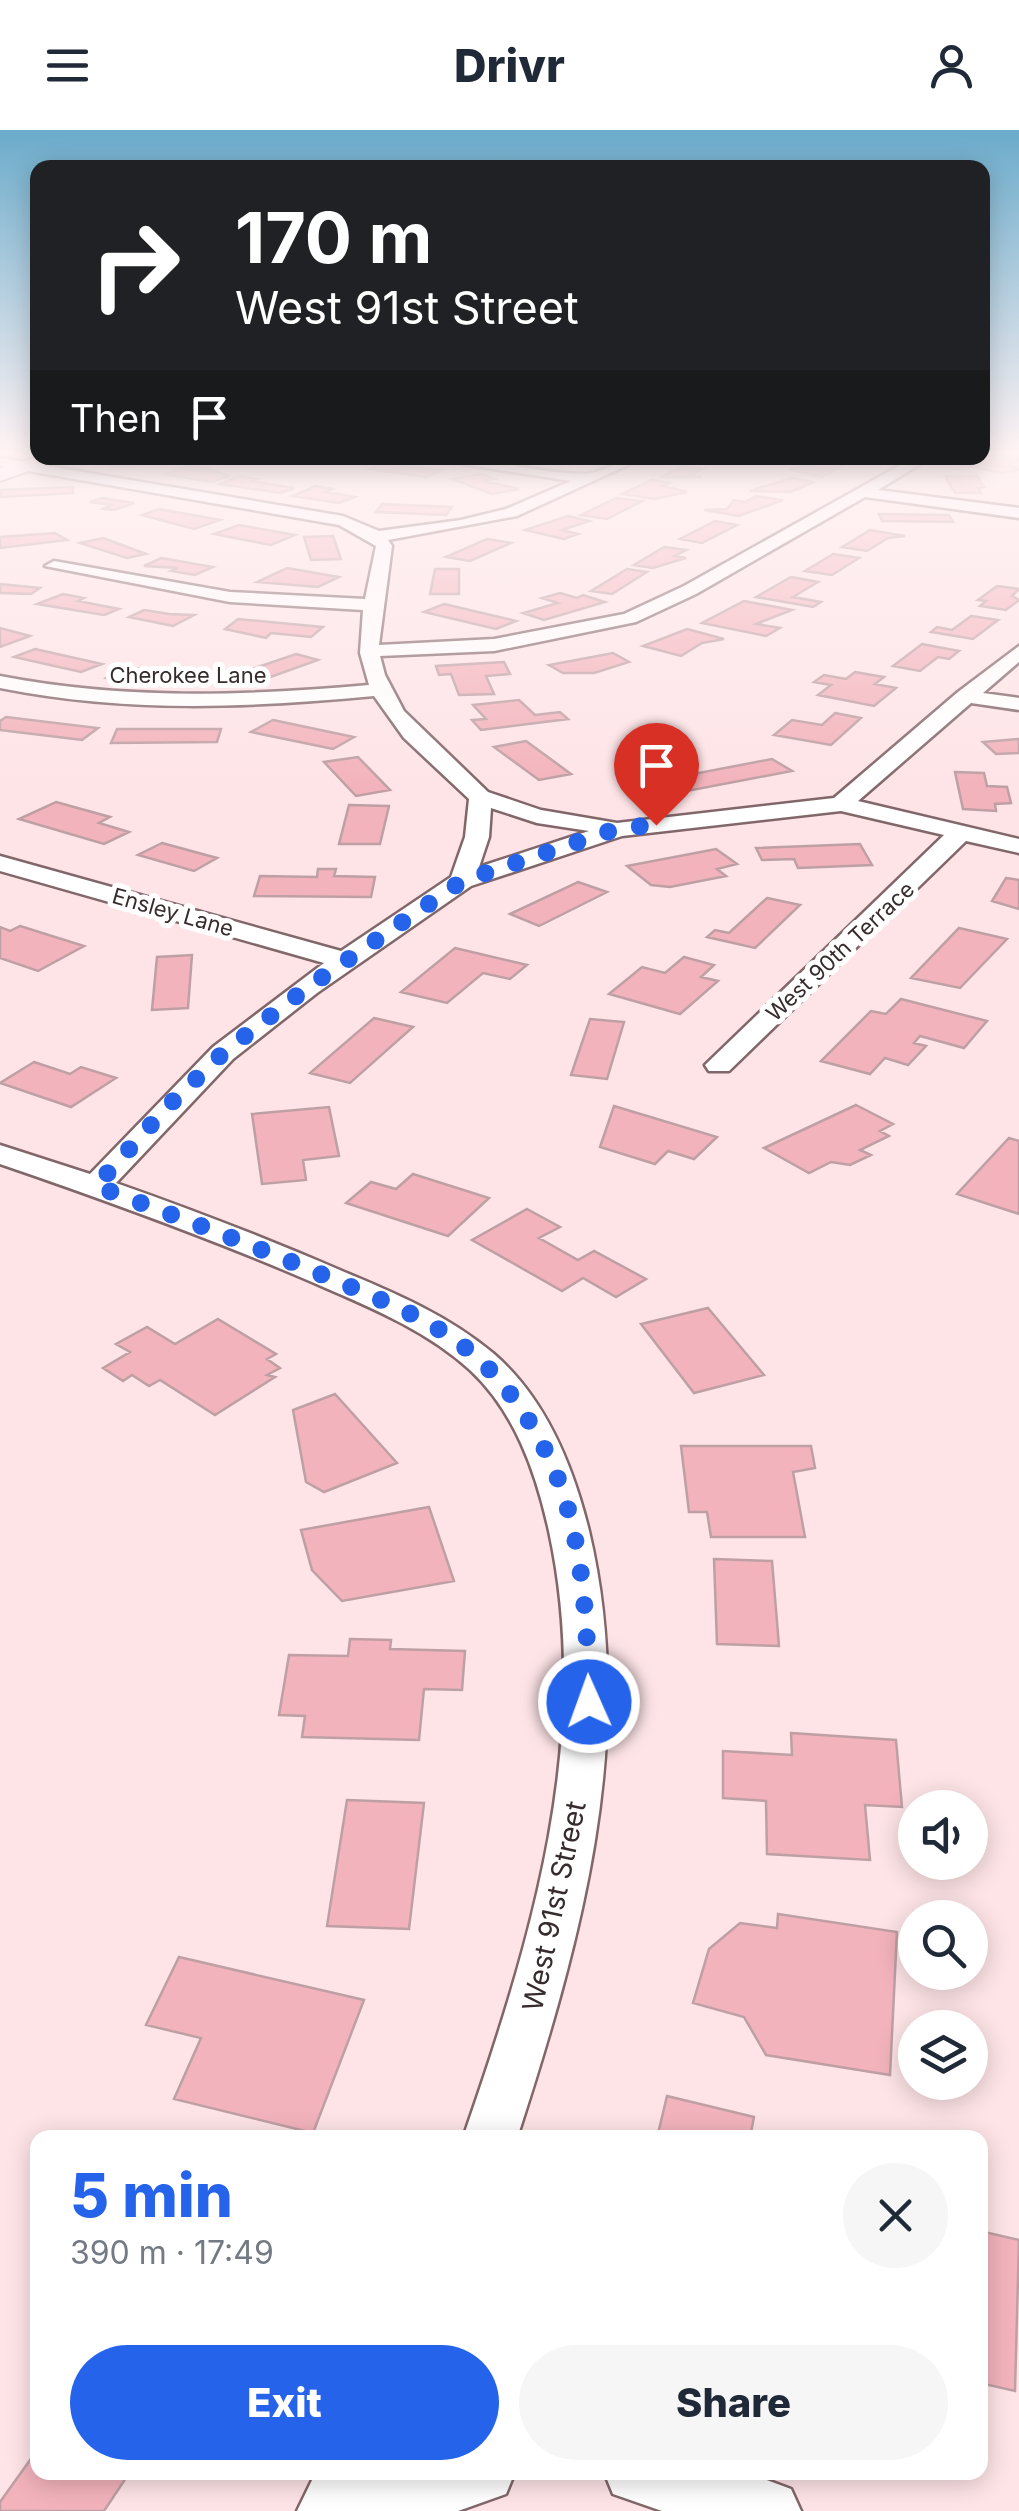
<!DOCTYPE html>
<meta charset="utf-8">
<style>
:root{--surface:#fff;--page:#f6f6f7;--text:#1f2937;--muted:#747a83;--accent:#2563eb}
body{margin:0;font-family:Inter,sans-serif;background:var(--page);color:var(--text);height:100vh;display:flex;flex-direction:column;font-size:38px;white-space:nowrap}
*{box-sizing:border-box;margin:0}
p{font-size:32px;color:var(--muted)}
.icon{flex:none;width:55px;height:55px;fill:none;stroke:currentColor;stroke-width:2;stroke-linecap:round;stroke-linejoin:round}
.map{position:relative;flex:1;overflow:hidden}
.panel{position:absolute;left:30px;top:2000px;width:958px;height:350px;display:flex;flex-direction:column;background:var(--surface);border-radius:20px;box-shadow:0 5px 25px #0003}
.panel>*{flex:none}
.top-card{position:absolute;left:30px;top:30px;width:960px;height:305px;border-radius:20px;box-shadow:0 5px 25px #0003;background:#202124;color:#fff;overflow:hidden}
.tools{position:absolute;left:898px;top:1660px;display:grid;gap:20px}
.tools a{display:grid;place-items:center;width:90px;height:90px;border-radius:50%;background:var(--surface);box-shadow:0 5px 25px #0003;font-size:50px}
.pin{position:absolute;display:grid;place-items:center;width:85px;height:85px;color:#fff;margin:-102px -42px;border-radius:50% 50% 50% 0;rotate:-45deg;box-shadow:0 0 10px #0007}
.pin .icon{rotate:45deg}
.me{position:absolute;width:110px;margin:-55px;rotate:358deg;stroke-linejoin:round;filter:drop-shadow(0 0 8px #0008)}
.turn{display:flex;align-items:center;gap:35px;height:210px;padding:0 40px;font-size:45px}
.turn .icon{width:130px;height:130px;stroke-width:2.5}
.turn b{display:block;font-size:70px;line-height:85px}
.then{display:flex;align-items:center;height:95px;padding:0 40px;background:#0003;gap:20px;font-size:38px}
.round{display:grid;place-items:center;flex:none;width:105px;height:105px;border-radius:52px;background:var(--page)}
.overview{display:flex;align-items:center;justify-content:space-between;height:170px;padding:0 40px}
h1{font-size:60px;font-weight:800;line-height:75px;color:var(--accent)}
.cta{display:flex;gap:20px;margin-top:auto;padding:20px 40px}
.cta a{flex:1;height:115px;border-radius:60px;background:var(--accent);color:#fff;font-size:40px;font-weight:800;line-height:115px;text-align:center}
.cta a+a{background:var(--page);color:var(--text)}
header{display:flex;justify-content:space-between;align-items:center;height:130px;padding:0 40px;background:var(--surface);font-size:45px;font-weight:800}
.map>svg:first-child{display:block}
</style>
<header><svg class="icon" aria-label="menu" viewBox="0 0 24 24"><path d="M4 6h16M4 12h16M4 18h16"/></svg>Drivr<svg class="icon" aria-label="person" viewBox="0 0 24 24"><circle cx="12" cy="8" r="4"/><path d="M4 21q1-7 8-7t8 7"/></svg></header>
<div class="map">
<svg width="1019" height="2381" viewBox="0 0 1019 2381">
<rect width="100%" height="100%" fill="#fee4e7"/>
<path fill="#f3b3bc" stroke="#bea0a4" stroke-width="2.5" d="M 985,325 L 1019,329 L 1012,335 L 1019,340 L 1001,343 L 962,335 Z
M 119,328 L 145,328 L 134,337 L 108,336 Z
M 387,331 L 405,334 L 400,336 L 442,340 L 427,347 L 369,339 Z
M 823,332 L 844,335 L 822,347 L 789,339 Z
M 188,336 L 200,338 L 192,341 L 207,338 L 229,346 L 212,352 L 164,344 Z
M 684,336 L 703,339 L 690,345 L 702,347 L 660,347 Z
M 482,344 L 494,349 L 483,351 L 519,359 L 492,364 L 452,349 Z
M 240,346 L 256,349 L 250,351 L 294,358 L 280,363 L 220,354 Z
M 945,346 L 977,346 L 984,357 L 978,358 L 981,363 L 955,363 Z
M 791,348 L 813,352 L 791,362 L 750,361 Z
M 652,350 L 669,353 L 662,356 L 687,362 L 655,369 L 622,364 Z
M 316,356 L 332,359 L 325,362 L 355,367 L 339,373 L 292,366 Z
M 73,357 L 73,363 L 1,367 L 1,360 Z
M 756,366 L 783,370 L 739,386 L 704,380 L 727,379 L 734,370 L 745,372 Z
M 102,368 L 134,373 L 114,380 L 103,379 L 112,375 L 90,372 Z
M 616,368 L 642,371 L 607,389 L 581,385 Z
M 382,374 L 452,377 L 446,385 L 376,382 Z
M 159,379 L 220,390 L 194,399 L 142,385 Z
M 879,384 L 949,385 L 953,392 L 882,391 Z
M 568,386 L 589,391 L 562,400 L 578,404 L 564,409 L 525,400 Z
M 715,391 L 737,395 L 702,413 L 680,409 Z
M 239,395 L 295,405 L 271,415 L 214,404 Z
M 870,400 L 905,406 L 888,408 L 867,421 L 842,417 Z
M 55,403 L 67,410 L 0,418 L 0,407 Z
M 333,406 L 341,429 L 311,430 L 304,407 Z
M 103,408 L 146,424 L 127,428 L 80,413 Z
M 487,409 L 511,413 L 470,431 L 446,427 Z
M 664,417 L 686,420 L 675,426 L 686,428 L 653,438 L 634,435 Z
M 833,424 L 859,428 L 832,445 L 805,441 Z
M 161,428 L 213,437 L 195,445 L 171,441 L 178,438 L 144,436 Z
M 287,438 L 339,447 L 318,457 L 257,452 Z
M 435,439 L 459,439 L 459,464 L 430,464 Z
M 627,439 L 647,442 L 612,464 L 591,461 Z
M 791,447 L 818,452 L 793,467 L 821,472 L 813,477 L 756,467 Z
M 0,454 L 40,458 L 31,464 L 0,463 Z
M 997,456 L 1019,459 L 1012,466 L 1019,470 L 1006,480 L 980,476 L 986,471 L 978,470 Z
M 560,463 L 577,468 L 583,465 L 605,472 L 544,490 L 523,483 L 558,473 L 542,468 Z
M 63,464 L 84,468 L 78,471 L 119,479 L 104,485 L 37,474 Z
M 744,471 L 792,480 L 756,494 L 780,498 L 766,506 L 702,493 Z
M 444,474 L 516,491 L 496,499 L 424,482 Z
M 144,480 L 169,484 L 194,485 L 173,496 L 129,487 Z
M 971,486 L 998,490 L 973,509 L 931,502 L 937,497 L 952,500 Z
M 238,489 L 323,497 L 311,507 L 271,503 L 266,508 L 225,499 Z
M 0,498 L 30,506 L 0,517 Z
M 687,499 L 724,509 L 702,513 L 681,526 L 643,516 Z
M 922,514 L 959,521 L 949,529 L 938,527 L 920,541 L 893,536 Z
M 35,519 L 102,534 L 81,542 L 14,527 Z
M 613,523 L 629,532 L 594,543 L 563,543 L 549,535 Z
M 296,524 L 318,530 L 251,554 L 229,547 Z
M 504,532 L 510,544 L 486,546 L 494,564 L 459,565 L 451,544 L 439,545 L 436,536 Z
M 118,537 L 205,543 L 194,554 L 106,548 Z
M 855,542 L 884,547 L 875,554 L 896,558 L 874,576 L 818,565 L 831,555 L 814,552 L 824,545 L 846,549 Z
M 519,570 L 535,585 L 560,582 L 568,589 L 481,600 L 472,590 L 486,589 L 473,575 Z
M 835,583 L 861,588 L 831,615 L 774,605 L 792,590 L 822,595 Z
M 6,587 L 98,598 L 82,610 L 0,600 L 0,591 Z
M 273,590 L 354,607 L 333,619 L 251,602 Z
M 117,599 L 221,599 L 217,612 L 111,613 Z
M 1019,609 L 1019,623 L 996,624 L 983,612 Z
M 526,611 L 571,644 L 539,650 L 494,617 Z
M 358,627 L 390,660 L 356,666 L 324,632 Z
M 772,629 L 792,641 L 687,661 L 667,649 Z
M 955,642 L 984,643 L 987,656 L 1007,657 L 1011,673 L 995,674 L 996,681 L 963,679 Z
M 56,672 L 110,687 L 99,693 L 129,702 L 104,714 L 19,689 Z
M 349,675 L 389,676 L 380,714 L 339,714 Z
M 162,713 L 217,728 L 194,741 L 138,725 Z
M 860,714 L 872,735 L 798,738 L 794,729 L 762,730 L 756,718 Z
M 716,719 L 737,734 L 717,739 L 726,746 L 670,757 L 651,755 L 627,736 Z
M 318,739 L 336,739 L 334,746 L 375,747 L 371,767 L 254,766 L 260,746 L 317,747 Z
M 1006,748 L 1019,750 L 1019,779 L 992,771 Z
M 578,752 L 607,762 L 539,796 L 510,784 Z
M 767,768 L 800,775 L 755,818 L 707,807 L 715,800 L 729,803 Z
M 20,796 L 84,816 L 38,841 L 0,828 L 0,797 L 10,801 Z
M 959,798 L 1007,809 L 960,858 L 911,848 Z
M 455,818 L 527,835 L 510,849 L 483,843 L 447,873 L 401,862 Z
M 192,825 L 188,878 L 152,880 L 157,827 Z
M 684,827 L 714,835 L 701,847 L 718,851 L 680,884 L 609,864 L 642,837 L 665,843 Z
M 901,869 L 987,891 L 964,918 L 920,906 L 914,913 L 926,916 L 908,935 L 885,928 L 870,944 L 821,931 L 871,881 L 886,884 Z
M 374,888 L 413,897 L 350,953 L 310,943 Z
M 590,889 L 624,892 L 607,949 L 571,945 Z
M 34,932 L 70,944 L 81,937 L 116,948 L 71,977 L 0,953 Z
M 856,975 L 893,994 L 880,1001 L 889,1006 L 860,1020 L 871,1025 L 850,1035 L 831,1032 L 809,1043 L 764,1018 Z
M 614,976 L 717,1007 L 694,1029 L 668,1021 L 655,1034 L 600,1017 Z
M 329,977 L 339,1026 L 303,1030 L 306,1050 L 262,1054 L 252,984 Z
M 1009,1008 L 1019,1011 L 1019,1084 L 957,1064 Z
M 413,1044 L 489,1068 L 448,1106 L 346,1073 L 371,1052 L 396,1059 Z
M 527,1079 L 560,1097 L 539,1108 L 578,1130 L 594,1121 L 646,1149 L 616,1167 L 583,1148 L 562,1161 L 472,1110 Z
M 708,1178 L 764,1245 L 694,1263 L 641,1194 Z
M 218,1189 L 276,1224 L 267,1229 L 280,1238 L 267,1245 L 275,1247 L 215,1285 L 160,1250 L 149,1256 L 132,1245 L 123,1251 L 103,1238 L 130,1222 L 116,1214 L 147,1197 L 175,1214 Z
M 335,1264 L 397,1333 L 324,1362 L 306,1352 L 293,1280 Z
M 681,1316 L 811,1316 L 815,1338 L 793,1342 L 805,1407 L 711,1407 L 707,1382 L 689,1382 Z
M 429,1377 L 454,1451 L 342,1471 L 312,1440 L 301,1400 Z
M 714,1429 L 772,1431 L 779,1516 L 717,1514 Z
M 350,1509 L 391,1510 L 390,1519 L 465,1521 L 462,1560 L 424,1559 L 419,1610 L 302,1607 L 305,1586 L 279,1585 L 289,1525 L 348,1526 Z
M 791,1603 L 896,1610 L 902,1677 L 865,1675 L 870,1730 L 767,1724 L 766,1671 L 723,1668 L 723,1621 L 792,1625 Z
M 347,1670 L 424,1673 L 409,1799 L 327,1796 Z
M 778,1784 L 897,1802 L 890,1945 L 766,1925 L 744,1887 L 693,1873 L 709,1819 L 740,1793 L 777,1798 Z
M 179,1827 L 364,1870 L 313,2003 L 174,1969 L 201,1908 L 146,1895 Z
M 667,1966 L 754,1987 L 750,2008 L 657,2008 Z
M 980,2101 L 1019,2110 L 1015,2261 L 980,2253 Z
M 38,2319 L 38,2342 L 130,2342 L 104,2381 L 0,2381 L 0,2372 Z"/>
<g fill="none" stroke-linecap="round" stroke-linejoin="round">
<g stroke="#82676a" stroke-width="5">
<path id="street" d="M 0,328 L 343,386 L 379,401 L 461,390 L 506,379 L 571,351 L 448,332 L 441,328 C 489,328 536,343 583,344 C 603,344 621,328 643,328 L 517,386 L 388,410 L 392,416 L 379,515 L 494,509 L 624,484 L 684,456 L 913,328 L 930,328 L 878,360 L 1019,378 L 1019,388 L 865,367 L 696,464 L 636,492 L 494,521 L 380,526 L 385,545 L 404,581 L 488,662 L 541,680 L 617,693 L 834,668 L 958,562 L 1019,516 L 1019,532 L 983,563 L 1019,568 L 1019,580 L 971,573 L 858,671 L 1019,709 L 1019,723 L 966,711 L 729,941 L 709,941 L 705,935 L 944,705 L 841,681 L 622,706 L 471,756 L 317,863 L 233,929 L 116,1053 C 193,1080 268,1109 342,1141 C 395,1163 449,1186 494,1224 C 546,1269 573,1336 589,1401 C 638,1607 581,1811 517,2008 L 463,2008 C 531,1812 594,1608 549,1401 C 536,1342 515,1282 470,1240 C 425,1199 367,1176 312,1152 C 210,1108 105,1070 0,1034 L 0,1015 L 90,1044 L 213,917 L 324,833 L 0,741 L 0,726 L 341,821 L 451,747 L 465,707 L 469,669 L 404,608 L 374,566 C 248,578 125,583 0,558 L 0,546 C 124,570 244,566 369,555 L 360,523 L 363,480 L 230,472 L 45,436 L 54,431 L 230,462 L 365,469 L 376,416 L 339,395 L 0,336 ZM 491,678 L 537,693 L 589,701 L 479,737 L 489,707 Z
M 316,2342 L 515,2342 L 506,2364 L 458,2381 L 297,2381 Z
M 604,2342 L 745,2342 L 791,2359 L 801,2381 L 662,2381 L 613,2364 Z"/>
</g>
<g stroke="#82676a" stroke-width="4">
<path id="secondary" d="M 38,327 L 65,328 L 0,351 L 0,338 Z"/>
</g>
<use href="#street" fill="#fff" fill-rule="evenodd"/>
<use href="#secondary" fill="#fff" fill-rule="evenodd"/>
</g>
<linearGradient id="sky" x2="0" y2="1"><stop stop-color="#6babcb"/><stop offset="0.49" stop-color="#fff3f4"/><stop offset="1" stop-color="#fff3f4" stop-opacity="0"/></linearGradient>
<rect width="1019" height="655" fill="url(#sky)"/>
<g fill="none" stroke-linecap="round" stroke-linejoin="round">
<path stroke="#2563eb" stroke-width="18" stroke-dasharray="0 32.4" d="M 589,1572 C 587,1491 584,1400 548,1326 C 533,1294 512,1263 488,1238 C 446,1195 391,1174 337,1151 C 258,1117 178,1087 96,1056 L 167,977 L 223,923 L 308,857 L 462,751 L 619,698 L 656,695"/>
</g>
<g text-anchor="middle" stroke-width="10" stroke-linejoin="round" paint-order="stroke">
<g font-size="22" fill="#372c2d" stroke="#fff">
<text x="188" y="553">Cherokee Lane</text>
<text transform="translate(173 782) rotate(16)" y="8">Ensley Lane</text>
<text transform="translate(840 821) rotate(-43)" y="8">West 90th Terrace</text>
</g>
<g font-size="28" fill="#372c2d" stroke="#fff">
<text transform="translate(554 1776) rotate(-78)" y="10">West 91st Street</text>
</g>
</g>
</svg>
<div class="tools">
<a><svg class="icon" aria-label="sound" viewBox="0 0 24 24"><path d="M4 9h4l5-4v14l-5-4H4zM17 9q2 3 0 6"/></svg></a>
<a><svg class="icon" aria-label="search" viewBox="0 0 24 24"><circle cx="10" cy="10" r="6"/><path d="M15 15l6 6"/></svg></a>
<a><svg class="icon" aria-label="layers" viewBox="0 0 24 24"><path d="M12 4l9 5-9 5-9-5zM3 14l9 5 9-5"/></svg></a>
</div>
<div class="pin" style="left:656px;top:695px;background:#d93025"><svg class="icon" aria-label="arrive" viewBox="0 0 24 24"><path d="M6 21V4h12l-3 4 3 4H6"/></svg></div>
<svg class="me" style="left:589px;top:1572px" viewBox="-20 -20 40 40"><circle r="17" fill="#2563eb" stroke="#fff" stroke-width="3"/><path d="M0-11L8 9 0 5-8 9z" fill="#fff"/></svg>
<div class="top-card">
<div class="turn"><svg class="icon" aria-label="right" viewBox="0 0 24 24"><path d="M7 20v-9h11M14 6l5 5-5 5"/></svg><div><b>170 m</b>West 91st Street</div></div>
<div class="then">Then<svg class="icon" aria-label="arrive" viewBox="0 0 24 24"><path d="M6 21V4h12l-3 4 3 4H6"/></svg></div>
</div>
<section class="panel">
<div class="overview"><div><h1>5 min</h1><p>390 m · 17:49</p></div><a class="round"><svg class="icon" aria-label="close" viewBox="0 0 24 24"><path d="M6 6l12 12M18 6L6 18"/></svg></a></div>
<div class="cta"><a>Exit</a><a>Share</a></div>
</section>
</div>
